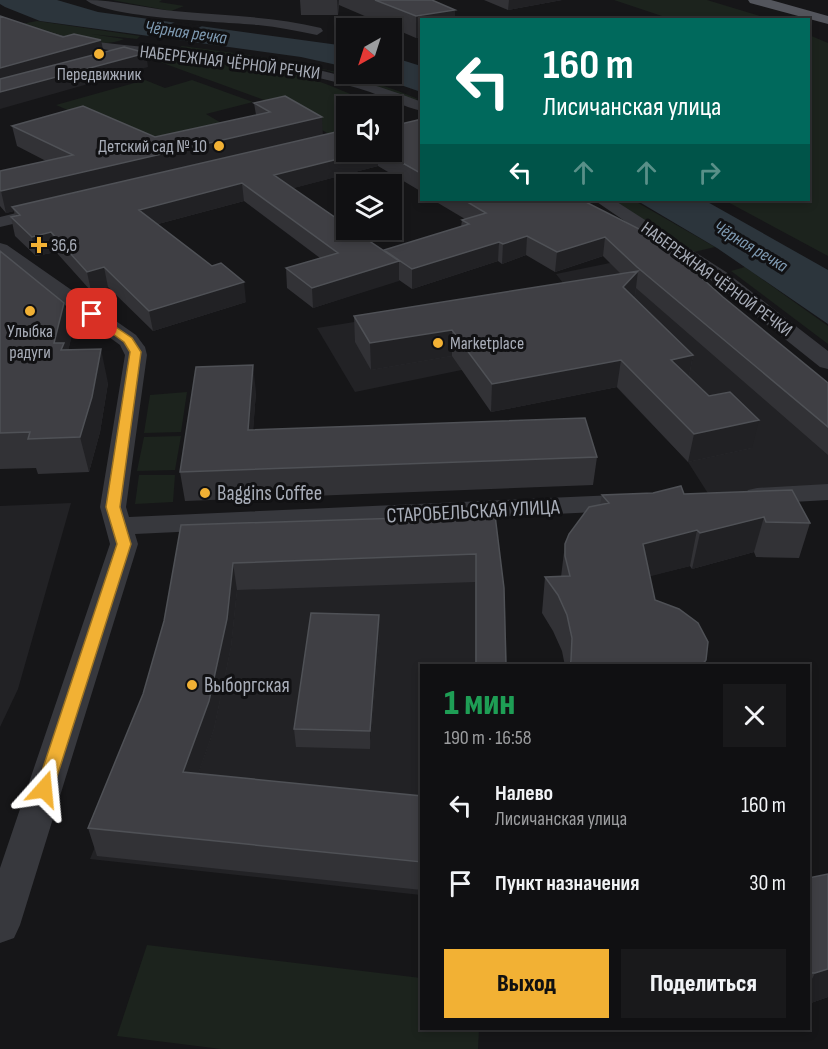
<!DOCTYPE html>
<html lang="ru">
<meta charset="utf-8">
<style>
:root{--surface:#101012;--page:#19191b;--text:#f1f3f6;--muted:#9c9d9f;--line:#303032;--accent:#f2b134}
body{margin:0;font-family:"Sofia Sans Condensed",sans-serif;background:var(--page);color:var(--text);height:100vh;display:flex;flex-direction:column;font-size:22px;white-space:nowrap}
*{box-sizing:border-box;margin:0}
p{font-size:20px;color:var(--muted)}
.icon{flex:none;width:33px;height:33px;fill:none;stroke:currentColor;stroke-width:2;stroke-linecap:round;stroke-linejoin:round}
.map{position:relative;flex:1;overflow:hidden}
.sheet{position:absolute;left:420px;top:664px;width:390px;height:366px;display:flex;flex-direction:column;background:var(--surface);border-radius:0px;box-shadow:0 3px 9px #0003,0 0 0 2px var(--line)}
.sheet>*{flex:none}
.hud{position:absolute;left:420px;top:18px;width:390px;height:183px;border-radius:0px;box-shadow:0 3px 9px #0003,0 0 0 2px var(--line);background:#00695c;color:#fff;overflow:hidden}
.needle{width:39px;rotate:219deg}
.controls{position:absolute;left:336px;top:18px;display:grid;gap:12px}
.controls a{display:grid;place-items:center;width:66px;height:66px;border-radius:0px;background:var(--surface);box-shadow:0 3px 9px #0003,0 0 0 2px var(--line);font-size:30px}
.pin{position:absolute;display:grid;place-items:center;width:51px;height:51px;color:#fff;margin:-26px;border-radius:12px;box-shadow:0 3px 9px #0006}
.me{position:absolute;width:66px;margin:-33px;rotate:18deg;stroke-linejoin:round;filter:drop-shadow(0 0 4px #0008)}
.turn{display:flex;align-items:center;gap:21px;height:126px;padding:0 24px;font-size:27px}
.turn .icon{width:78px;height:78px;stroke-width:2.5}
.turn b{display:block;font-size:42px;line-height:51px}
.lanes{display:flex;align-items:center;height:57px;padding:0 24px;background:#0003;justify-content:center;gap:30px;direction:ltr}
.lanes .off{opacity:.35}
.round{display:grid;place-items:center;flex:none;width:63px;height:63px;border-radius:0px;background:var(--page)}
.headline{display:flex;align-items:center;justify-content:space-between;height:102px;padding:0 24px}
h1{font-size:36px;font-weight:800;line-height:45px;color:#1e9e55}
.button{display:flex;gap:12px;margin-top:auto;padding:12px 24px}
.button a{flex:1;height:69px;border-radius:0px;background:var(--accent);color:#111;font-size:24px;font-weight:800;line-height:69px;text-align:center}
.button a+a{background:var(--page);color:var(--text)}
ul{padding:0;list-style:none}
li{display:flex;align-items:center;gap:18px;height:78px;padding:0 24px}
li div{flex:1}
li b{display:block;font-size:22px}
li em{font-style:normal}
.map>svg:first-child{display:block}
</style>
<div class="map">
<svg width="828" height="1049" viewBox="0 0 828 1049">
<rect width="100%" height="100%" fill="#161618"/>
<path fill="#222225" d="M 659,253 L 828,399 L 828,486 L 709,495 L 688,462 L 577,346 L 355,392 L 317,328 L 567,288 L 556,274 Z
M 71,503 L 18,689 L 0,727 L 0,506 Z
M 495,539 L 505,606 L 507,666 L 422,666 L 421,895 L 90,859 L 146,721 L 183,551 Z"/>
<path fill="#1c231d" d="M 112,0 L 162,0 L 159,2 L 184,6 L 171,11 Z
M 614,0 L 707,0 L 770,19 L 671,19 Z
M 37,21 L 140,36 L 137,39 L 91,34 L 124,39 C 99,51 44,32 16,25 Z
M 809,35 L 828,43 L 828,256 L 724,200 L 808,200 Z
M 182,46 C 264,57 340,66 418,99 L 415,100 L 326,70 L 270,61 L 175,50 Z
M 155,57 C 198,61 255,62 296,74 C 324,82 351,94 377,106 L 346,106 L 346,130 L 329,134 L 278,105 L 149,58 Z
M 145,80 L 165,88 L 192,80 L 253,102 L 206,114 L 223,124 L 144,143 L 56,105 Z
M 613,200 L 633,200 L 715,247 L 694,252 Z
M 745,267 L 828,326 L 828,344 L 731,271 Z
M 187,392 L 181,432 L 144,433 L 150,395 Z
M 181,436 L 175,470 L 137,471 L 144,437 Z
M 139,475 L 175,475 L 173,502 L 135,504 Z
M 147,945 L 421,978 L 422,1029 L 479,1029 L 478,1049 L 221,1049 L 117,1036 Z"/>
<path fill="#2c353c" d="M 0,0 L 57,0 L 98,12 L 346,46 L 346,67 L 301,57 L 40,21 L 5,7 L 0,4 Z
M 392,57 L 421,66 L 421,92 L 369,74 L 392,74 Z
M 636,200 L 704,200 L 828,270 L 828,324 L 717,248 Z"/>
<path fill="#161618" d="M 175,22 L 202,26 L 176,40 L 147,37 Z"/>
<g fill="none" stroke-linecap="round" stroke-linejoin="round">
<path fill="#37383d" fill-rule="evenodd" d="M 86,0 C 116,0 144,8 174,11 C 223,16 273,16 321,28 L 323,31 L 317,35 C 297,31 278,27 258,25 C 225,22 107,18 86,0 Z
M 0,17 C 28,25 55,35 84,40 C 131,47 179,49 226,54 C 293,62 358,77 422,102 L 422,111 C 404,107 387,98 370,92 C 339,82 306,74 273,69 C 182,54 88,57 0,25 Z
M 594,200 L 614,200 L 726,272 L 828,351 L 828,369 L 820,367 L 712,281 Z
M 45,206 L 51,207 L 54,211 L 51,215 L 0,227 L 0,217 Z
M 0,243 L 7,245 L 136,335 L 145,347 L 147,355 L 126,507 L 129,517 L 638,494 L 647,496 L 651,502 L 647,508 L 638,510 L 135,534 L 138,544 L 20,925 L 14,938 L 0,943 L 0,868 L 110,544 L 100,507 L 125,355 L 120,345 L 0,258 Z
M 828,484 L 828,500 L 757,504 L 748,502 L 744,496 L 748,490 L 757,488 Z"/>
<path fill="#53555c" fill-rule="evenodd" d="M 748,0 L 771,0 L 828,16 L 828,24 L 750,3 Z"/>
</g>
<path fill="#323236" d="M 300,0 L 432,0 L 455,10 L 455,20 L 422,20 L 422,37 L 416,38 L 339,5 L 338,15 L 301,15 Z
M 484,0 L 562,0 L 508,10 Z
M 254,103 L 323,135 L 346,152 L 392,152 L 422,119 L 422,192 L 378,166 L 293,188 L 384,251 L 461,227 L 462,220 L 465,219 L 433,200 L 582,200 L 723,297 L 828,383 L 828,455 L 636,288 L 635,296 L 634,297 L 693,355 L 689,377 L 752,448 L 688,462 L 617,387 L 491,412 L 452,356 L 371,370 L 355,342 L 354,316 L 621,274 L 603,256 L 555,272 L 526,255 L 502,264 L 498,261 L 412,289 L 399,280 L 313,308 L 287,288 L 286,268 L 320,258 L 244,201 L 158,224 L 246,302 L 153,331 L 108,287 L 91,291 L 56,252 L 36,256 L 15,236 L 11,217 L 15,216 L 14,211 L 6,213 L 0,206 L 0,171 L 46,161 L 17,146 L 12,126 L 155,137 L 256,115 Z
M 0,251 L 64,303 L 72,335 L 68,350 L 108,383 L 100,432 L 89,472 L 38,474 L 36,468 L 0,469 Z
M 256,392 L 253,430 L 597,457 L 593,485 L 185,501 L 180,472 Z
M 684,494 L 810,523 L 799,558 L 756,557 L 754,552 L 692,569 L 690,566 L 649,576 L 655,600 L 706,660 L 705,666 L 565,666 L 562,651 L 553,631 L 542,613 L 545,577 L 561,577 L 565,544 L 600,505 L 602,495 Z
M 495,515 L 506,666 L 475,666 L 475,582 L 237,590 L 231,647 L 214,729 L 198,774 L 422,796 L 422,890 L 97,856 L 88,828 L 143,694 L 164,621 L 181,525 Z
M 379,615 L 380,632 L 370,749 L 296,747 L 294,729 Z
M 808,878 L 828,997 L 808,1004 Z"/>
<path fill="#212124" d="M 337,0 L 339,0 L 338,15 Z
M 509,0 L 562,0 L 508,10 Z
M 455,10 L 455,20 L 422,20 L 422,37 L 416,38 L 416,16 Z
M 101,40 L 104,54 L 0,84 L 0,68 Z
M 146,53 L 148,67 L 0,109 L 0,92 Z
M 322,117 L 323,137 L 12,207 L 14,211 L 6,213 L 1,191 Z
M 366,152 L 378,152 L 378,166 L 275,193 L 274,175 Z
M 242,183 L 244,201 L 143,228 L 139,210 Z
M 51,232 L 56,252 L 36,256 L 32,237 Z
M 527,236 L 526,255 L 502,264 L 503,244 Z
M 605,237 L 603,256 L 555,272 L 557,252 Z
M 499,242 L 498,261 L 412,289 L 412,269 Z
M 399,261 L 399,281 L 313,308 L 312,288 Z
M 104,267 L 108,287 L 91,291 L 87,272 Z
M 638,271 L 635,296 L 619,312 L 623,287 Z
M 244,282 L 246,302 L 153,331 L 149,311 Z
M 64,303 L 72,335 L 67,356 L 54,343 Z
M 452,330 L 452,356 L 371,370 L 370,343 Z
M 101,349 L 108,383 L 100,432 L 89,472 L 80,437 Z
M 693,355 L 688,382 L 671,360 Z
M 621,360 L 617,387 L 491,412 L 492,384 Z
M 253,365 L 256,392 L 251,458 L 248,430 Z
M 759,420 L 752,448 L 688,462 L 694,434 Z
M 764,517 L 754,552 L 692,569 L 700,533 Z
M 697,530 L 690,566 L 636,580 L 643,544 Z
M 233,563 L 237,590 L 231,647 L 214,729 L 189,800 L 183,772 Z
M 379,615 L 380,632 L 370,749 L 370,731 Z
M 828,969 L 828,997 L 808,1004 L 808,987 L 815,973 Z"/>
<path fill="#3f3f44" stroke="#4f5156" stroke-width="1.5" d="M 375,0 L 432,0 L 455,10 L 416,16 Z
M 0,16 L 63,37 L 74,34 L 101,40 L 0,68 Z
M 124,47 L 146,53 L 0,92 L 0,79 Z
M 285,96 L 322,117 L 1,191 L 0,190 L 0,171 L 73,155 L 12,126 L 83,106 L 155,137 L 270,112 L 254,103 Z
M 422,119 L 422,174 L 383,152 L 392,152 L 392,126 Z
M 340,131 L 346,134 L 346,152 L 366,152 L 274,175 L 346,225 L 346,230 L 353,230 L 399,261 L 312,288 L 286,268 L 338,253 L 242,183 L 139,210 L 212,266 L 221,263 L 244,282 L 149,311 L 104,267 L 87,272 L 51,232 L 32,237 L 11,217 L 20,215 L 12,207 Z
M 464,200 L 582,200 L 657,238 L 723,297 L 828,383 L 828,427 L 637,267 L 605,237 L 557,252 L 527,236 L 503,244 L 499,242 L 412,269 L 384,250 L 469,224 L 462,220 L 486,213 Z
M 0,251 L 64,303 L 54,343 L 64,343 L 61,350 L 101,349 L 92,397 L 80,437 L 28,439 L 30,432 L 0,433 Z
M 638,271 L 623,287 L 693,355 L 671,360 L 709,396 L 730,392 L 759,420 L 694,434 L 621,360 L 492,384 L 452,330 L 370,343 L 354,316 Z
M 253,365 L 248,430 L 585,418 L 597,457 L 180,472 L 196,367 Z
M 681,486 L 684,494 L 792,490 L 810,523 L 766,522 L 764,517 L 700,533 L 697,530 L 643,544 L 655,600 L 679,609 L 698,623 L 708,642 L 706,660 L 701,666 L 570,666 L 571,660 L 572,638 L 567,615 L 558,595 L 545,577 L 570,576 L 565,556 L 565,544 L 569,534 L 589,507 L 609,503 L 602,495 L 653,493 Z
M 495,515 L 504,588 L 506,666 L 476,666 L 476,554 L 233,563 L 227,619 L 209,701 L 183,772 L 422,796 L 422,862 L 88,828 L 143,694 L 164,621 L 181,525 Z
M 311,613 L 379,615 L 370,731 L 294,729 Z
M 828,874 L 828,969 L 815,973 L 808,973 L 808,878 Z"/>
<path fill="#f2b134" stroke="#9d7322" stroke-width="1.5" d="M 92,311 L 132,338 L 141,352 L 120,507 L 131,544 L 53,789 L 51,794 L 44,796 L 38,794 L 36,789 L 117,544 L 106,507 L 130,352 L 124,342 L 88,316 L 86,314 Z"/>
<g fill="#f2b134" stroke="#111113" stroke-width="2">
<circle cx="99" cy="54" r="6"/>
<circle cx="219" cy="146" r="6"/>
<path d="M36 236h6v6h6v6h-6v6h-6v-6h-6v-6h6z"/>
<circle cx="30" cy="311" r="6"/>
<circle cx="438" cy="343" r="6"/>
<circle cx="205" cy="493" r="6"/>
<circle cx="192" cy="685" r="6"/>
</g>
<g text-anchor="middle" stroke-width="6" stroke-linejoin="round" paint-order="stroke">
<g font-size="18" font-style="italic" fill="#7f9bb3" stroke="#111113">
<text transform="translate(186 32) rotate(8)" y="6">Чёрная речка</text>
<text transform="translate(751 246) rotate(31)" y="6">Чёрная речка</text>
</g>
<g font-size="18" fill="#a8adb8" stroke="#111113">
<text transform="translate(230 62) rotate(7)" y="6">НАБЕРЕЖНАЯ ЧЁРНОЙ РЕЧКИ</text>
<text transform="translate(717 279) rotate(36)" y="6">НАБЕРЕЖНАЯ ЧЁРНОЙ РЕЧКИ</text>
</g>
<g font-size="18" fill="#a8adb8" stroke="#111113">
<text x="99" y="80">Передвижник</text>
<text x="207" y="152" text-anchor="end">Детский сад № 10</text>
<text x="51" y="251" text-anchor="start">36,6</text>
<text x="30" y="337">Улыбка<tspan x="30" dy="21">радуги</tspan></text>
<text x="450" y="349" text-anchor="start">Marketplace</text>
</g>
<g font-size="21" fill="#a8adb8" stroke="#111113" text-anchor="start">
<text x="217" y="500">Baggins Coffee</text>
<text x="204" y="692">Выборгская</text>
</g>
<g font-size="21" fill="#a8adb8" stroke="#111113">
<text transform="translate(473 511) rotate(-3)" y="7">СТАРОБЕЛЬСКАЯ УЛИЦА</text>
</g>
</g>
</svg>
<div class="controls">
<a><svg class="needle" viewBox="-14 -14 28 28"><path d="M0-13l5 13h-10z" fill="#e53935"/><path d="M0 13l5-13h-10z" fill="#9c9d9f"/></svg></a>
<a><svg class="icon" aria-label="sound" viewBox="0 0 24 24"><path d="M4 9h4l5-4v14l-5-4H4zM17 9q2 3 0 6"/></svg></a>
<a><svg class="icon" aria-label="layers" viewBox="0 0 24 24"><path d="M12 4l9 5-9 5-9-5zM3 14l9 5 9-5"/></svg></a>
</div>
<div class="pin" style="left:92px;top:314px;background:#d93025"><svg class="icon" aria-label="arrive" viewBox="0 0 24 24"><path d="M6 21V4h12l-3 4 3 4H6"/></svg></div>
<svg class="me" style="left:44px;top:789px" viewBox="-20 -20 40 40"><path d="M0-17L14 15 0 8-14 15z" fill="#f2b134" stroke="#fff" stroke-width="4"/></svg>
<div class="hud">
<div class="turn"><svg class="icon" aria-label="left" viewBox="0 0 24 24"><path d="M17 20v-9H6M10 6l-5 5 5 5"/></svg><div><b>160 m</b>Лисичанская улица</div></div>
<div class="lanes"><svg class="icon" aria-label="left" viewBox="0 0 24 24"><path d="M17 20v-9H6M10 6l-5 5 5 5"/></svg><svg class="icon off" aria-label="ahead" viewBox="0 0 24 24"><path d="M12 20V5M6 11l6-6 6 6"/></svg><svg class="icon off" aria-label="ahead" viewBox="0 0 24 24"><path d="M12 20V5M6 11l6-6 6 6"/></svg><svg class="icon off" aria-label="right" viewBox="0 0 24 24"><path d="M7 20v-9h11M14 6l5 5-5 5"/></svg></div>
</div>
<section class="sheet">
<div class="headline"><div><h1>1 мин</h1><p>190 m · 16:58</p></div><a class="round"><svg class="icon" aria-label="close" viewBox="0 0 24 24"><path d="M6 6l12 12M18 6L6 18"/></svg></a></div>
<ul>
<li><svg class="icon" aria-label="left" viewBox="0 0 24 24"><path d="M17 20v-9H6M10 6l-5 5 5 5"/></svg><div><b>Налево</b><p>Лисичанская улица</p></div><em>160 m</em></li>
<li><svg class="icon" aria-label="arrive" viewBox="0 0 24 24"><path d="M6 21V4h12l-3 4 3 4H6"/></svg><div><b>Пункт назначения</b></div><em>30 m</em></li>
</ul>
<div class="button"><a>Выход</a><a>Поделиться</a></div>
</section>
</div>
